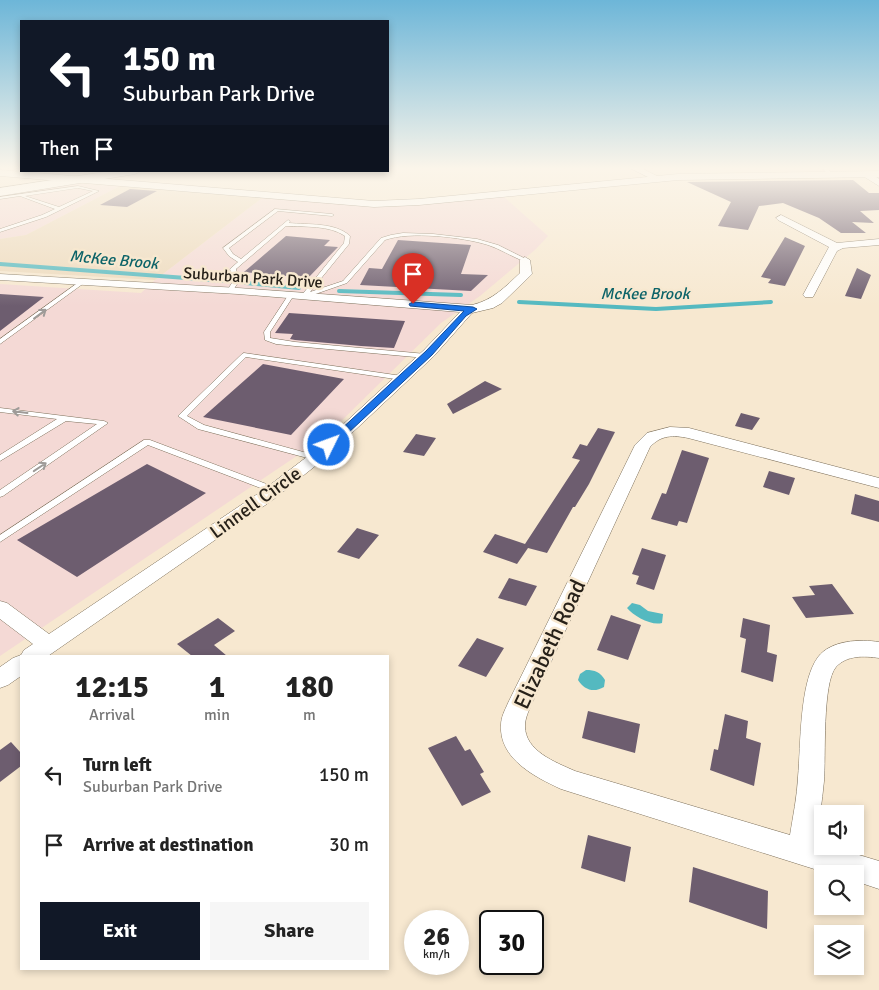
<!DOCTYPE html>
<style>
:root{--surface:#fff;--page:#f6f6f6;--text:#222;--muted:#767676;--accent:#111827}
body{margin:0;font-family:Signika,sans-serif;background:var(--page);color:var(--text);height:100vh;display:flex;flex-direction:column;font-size:19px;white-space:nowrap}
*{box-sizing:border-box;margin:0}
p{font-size:16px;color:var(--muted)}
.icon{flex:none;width:28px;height:28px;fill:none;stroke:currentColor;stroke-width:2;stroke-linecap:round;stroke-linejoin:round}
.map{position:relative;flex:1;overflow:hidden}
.side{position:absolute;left:20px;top:655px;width:369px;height:315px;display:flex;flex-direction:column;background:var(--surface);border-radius:0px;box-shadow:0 2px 8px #0003}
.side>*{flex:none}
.banner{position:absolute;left:20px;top:20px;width:369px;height:152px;border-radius:0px;box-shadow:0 2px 8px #0003;background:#111827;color:#fff;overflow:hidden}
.fabs{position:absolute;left:814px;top:805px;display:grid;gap:10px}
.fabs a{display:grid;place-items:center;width:50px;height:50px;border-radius:0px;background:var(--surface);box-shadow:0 2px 8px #0003;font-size:25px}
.speed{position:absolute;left:404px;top:910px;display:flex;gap:10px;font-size:25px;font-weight:700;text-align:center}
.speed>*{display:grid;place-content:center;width:65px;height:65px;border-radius:50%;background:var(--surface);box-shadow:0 2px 8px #0003;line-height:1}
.speed small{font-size:12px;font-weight:400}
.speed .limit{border:2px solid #111;border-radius:8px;background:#fff;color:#111}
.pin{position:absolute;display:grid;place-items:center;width:42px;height:42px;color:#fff;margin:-51px -21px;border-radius:50% 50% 50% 0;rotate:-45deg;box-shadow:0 0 5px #0007}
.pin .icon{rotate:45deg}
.me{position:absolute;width:55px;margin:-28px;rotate:48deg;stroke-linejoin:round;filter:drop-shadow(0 0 4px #0008)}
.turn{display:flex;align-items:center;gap:18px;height:105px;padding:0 20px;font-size:22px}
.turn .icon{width:65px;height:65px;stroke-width:2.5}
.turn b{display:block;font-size:35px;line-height:42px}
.then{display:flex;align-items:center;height:48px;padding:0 20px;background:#0003;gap:10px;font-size:19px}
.eta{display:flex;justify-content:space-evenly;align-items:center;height:85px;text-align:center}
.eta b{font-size:30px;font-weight:700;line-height:35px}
.button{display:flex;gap:10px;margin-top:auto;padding:10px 20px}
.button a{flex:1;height:58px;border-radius:0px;background:var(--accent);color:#fff;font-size:20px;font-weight:700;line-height:58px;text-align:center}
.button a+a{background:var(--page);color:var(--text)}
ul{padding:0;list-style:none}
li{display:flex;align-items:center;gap:15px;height:70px;padding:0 20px}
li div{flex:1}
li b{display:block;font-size:19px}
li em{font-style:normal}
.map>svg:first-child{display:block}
</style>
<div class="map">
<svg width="879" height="990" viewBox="0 0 879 990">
<rect width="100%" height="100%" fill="#f7e8d0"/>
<path fill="#f4d9d5" d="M 0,167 L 21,167 L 21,171 L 100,171 L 69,176 L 0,170 Z
M 74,183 L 120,186 L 26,235 L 0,239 L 0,193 Z
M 503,196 L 548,236 L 536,249 L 480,296 L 441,323 L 325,437 L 0,656 L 0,284 L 141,293 L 155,280 L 262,198 L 388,207 Z"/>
<path fill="#eddabd" d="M 120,186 L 262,198 L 155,280 L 0,271 L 0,239 L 26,235 Z"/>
<path fill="#54b9c0" d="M 632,603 L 640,605 L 648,611 L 663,614 L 662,623 C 651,626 634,616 627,608 Z
M 586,670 C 595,670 600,672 605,680 L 604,687 C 594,693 584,690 578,680 L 580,674 Z"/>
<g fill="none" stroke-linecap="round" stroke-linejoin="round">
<path stroke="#54b9c0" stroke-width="4" d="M 0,264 L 226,281
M 246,283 L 299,288
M 339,291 L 461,295
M 519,302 L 656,309 L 771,302"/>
</g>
<path fill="#6d5d6f" d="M 853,180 L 869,193 L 879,193 L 879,210 L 860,211 L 874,223 L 852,222 L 866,233 L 841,233 L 819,218 L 783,203 L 759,206 L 748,230 L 718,226 L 731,202 L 687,182 Z
M 130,189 L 157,191 L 127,207 L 100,205 Z
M 286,236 L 330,240 L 324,246 L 338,247 L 308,278 L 244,272 Z
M 785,237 L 805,246 L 785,286 L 768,283 L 771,279 L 761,277 Z
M 398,240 L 471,245 L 461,274 L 488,275 L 471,291 L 360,285 L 369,268 L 382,269 Z
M 857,268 L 871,275 L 861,299 L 845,296 Z
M 0,294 L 44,297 L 0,331 Z
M 289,313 L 405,321 L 394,348 L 361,346 L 295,340 L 290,339 L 293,334 L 275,333 Z
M 263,364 L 344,379 L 291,435 L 203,417 Z
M 485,381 L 502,389 L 453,414 L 447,404 Z
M 741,413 L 760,418 L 752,430 L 735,426 Z
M 598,428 L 615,432 L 589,484 L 575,507 L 573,507 L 547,553 L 528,548 L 517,564 L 483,552 L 495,534 L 525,544 L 580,460 L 572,458 L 580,444 L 587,446 Z
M 416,434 L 436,438 L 424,456 L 403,452 Z
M 682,450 L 709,458 L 687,523 L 679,521 L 677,526 L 651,519 L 662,493 L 666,494 Z
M 147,464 L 206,493 L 77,577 L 17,540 Z
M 769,471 L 795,478 L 789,495 L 763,487 Z
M 855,494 L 879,501 L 879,522 L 851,514 Z
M 357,528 L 379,535 L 359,559 L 337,552 Z
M 642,548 L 666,555 L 654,590 L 636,584 L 639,576 L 632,574 Z
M 509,578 L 537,586 L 526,606 L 498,598 Z
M 832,584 L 854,614 L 806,618 L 792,597 L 815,595 L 809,586 Z
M 611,615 L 641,625 L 628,660 L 597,650 Z
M 218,618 L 235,631 L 214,645 L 227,656 L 192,656 L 177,644 Z
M 743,618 L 770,625 L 767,652 L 777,655 L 773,682 L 741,672 L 746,639 L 740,637 Z
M 477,638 L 504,648 L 486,677 L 458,666 Z
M 588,711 L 640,724 L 635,753 L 582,738 Z
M 725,714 L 748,721 L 746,738 L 761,743 L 754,786 L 710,770 L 714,749 L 718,750 Z
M 456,736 L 465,751 L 470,749 L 484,772 L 480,774 L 491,792 L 462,806 L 428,748 Z
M 11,742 L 21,753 L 21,766 L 0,782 L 0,750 Z
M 588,835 L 631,847 L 625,882 L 581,868 Z
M 693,867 L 768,891 L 767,929 L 689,902 Z"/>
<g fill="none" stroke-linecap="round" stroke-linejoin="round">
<g stroke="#7e715c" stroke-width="1">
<path id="service" d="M 821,167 L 826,167 L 832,174 L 829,175 Z
M 78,186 L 99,191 L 46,217 L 0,232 L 0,229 L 42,215 L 55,209 L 20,196 L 0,199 L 0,197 ZM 78,188 L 93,191 L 59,207 L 25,196 Z
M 275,209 L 332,214 L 334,215 L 332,216 L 278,211 L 229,248 L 233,254 L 241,259 L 288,220 L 290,221 L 289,223 C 308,225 335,222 350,236 L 349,244 L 310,292 L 343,281 L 381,238 L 391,235 L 403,233 L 433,234 L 477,239 L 498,245 L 528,260 L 523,261 C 511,256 500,249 488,245 C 462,237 410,231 385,240 L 347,283 L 304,298 L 301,296 L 344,243 L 345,236 C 329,225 305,227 286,226 L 236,269 L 239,281 L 232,292 L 228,292 L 227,291 L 233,281 L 230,269 L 238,262 L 229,256 L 223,248 Z
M 79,282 L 84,283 L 0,344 L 0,339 Z
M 291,293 L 294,295 L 270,332 L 270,338 L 295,342 L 426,354 L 429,356 L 426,358 L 295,346 L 276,344 L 265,340 L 264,332 L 289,294 Z
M 244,353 L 402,376 L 406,378 L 402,380 L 246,357 L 187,416 L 204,425 L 318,456 L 319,458 L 315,460 L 198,429 L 178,416 L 242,354 Z
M 0,408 L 104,421 L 108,423 L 3,496 L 0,497 L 0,490 L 97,424 L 66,421 L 0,461 L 0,455 L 57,419 L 0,412 Z
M 144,440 L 150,440 L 277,488 L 278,490 L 274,493 L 271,492 L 148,445 L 0,542 L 0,535 Z"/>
</g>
<g stroke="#7e715c" stroke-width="1">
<path id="minor" d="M 628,167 L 639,167 L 661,178 L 654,180 Z
M 863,172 L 869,172 L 879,179 L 879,186 L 863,176 Z
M 781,215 L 837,243 L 879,239 L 879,245 L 843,248 L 837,251 L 813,297 L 805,297 L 803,295 L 829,247 L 778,220 L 776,218 Z
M 525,257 L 530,260 L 532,274 L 530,276 L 502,303 L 493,308 L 472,313 L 434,356 L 369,417 L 324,459 L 274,499 L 48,656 L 21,656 L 21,676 L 8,685 L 0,688 L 0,667 L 13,658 L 21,655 L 24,650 L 33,644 L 0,619 L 0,601 L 7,603 L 49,634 L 262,491 L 312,453 L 424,350 L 460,312 L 238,294 L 0,280 L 0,274 L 238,288 L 472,305 C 493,300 505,287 520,273 L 520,260 Z
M 670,427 L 689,428 L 879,478 L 879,488 L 688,438 C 673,435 661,435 650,447 L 532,703 C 529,710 525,718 525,726 C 525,751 555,762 575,771 L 790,835 C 793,816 797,797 798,777 C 801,745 799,683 818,657 C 831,640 860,639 879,642 L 879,658 C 864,656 847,655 836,667 C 822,683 826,758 824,781 C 822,802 819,822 816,842 L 822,844 L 822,846 L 829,846 L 879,861 L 879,889 L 855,881 L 855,874 L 830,874 L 561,789 C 535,777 499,759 501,725 C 501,717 505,710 508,703 L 635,445 L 647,433 Z"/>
</g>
<g stroke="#7e715c" stroke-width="1">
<path id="tertiary" d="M 0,170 L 374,201 L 419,199 L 678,174 L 879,171 L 879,177 L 678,180 L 419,205 L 374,207 L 0,176 Z"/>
</g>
<g stroke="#7e715c" stroke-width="1">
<path id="secondary" d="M 111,171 L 141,171 L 135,174 L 0,196 L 0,188 Z"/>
</g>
<use href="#service" fill="#fff" fill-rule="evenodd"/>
<use href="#minor" fill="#fff" fill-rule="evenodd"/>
<use href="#tertiary" fill="#fff" fill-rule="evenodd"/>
<use href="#secondary" fill="#fff" fill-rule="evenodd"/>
</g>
<defs><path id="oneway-shaft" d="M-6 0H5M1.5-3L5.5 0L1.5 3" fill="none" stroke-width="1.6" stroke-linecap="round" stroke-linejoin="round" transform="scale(1.25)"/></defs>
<g stroke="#9e9b98">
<use href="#oneway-shaft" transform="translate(40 314) rotate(-37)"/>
<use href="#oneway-shaft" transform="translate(20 412) rotate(-173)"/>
<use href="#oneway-shaft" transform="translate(40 467) rotate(-34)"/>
</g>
<linearGradient id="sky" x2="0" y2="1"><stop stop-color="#6db6d8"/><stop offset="0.55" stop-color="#fbf5ea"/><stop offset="1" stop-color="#fbf5ea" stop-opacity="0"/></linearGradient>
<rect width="879" height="306" fill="url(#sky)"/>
<path fill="#1a73e8" stroke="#114b97" d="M 413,302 L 473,307 L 477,309 L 466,316 L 432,355 L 333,447 L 326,447 L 324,445 L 326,443 L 426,351 L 464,311 L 410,306 L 409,304 Z"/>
<g text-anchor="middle" stroke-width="5" stroke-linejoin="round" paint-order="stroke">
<g font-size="16" font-style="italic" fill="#0c6368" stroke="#f7e8d0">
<text transform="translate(114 259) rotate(5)" y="6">McKee Brook</text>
<text x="645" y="299">McKee Brook</text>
</g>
<g font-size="16" fill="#272119" stroke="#f7e8d0">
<text transform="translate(253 277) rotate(4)" y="6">Suburban Park Drive</text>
</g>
<g font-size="19" fill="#272119" stroke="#f7e8d0">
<text transform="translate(255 502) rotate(-36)" y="7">Linnell Circle</text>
</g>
<g font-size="22" fill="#272119" stroke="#f7e8d0">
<text transform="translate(549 644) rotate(-65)" y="8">Elizabeth Road</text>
</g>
</g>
</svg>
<div class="fabs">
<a><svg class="icon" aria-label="sound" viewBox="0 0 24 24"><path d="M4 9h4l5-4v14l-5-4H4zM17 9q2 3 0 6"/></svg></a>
<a><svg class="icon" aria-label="search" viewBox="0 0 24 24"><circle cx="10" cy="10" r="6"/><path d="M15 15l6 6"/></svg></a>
<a><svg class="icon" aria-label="layers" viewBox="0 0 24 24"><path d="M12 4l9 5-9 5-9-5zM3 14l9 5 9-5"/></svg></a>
</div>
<div class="speed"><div>26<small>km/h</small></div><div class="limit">30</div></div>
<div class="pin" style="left:413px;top:304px;background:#d93025"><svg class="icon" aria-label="arrive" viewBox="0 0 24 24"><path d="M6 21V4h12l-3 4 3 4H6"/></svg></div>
<svg class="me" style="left:329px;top:445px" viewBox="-20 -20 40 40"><circle r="17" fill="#1a73e8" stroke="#fff" stroke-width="3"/><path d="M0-11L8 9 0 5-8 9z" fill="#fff"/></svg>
<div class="banner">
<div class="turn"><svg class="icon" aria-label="left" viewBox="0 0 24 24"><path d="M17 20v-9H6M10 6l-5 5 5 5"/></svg><div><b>150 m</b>Suburban Park Drive</div></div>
<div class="then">Then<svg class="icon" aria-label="arrive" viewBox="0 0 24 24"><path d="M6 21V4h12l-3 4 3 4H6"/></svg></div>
</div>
<section class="side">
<div class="eta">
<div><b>12:15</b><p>Arrival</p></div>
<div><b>1</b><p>min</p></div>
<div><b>180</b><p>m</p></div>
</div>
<ul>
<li><svg class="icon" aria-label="left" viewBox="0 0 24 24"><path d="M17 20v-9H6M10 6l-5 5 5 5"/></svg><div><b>Turn left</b><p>Suburban Park Drive</p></div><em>150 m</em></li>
<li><svg class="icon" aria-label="arrive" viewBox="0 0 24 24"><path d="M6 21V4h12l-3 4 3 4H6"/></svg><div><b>Arrive at destination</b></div><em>30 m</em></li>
</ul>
<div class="button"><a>Exit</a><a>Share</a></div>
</section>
</div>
